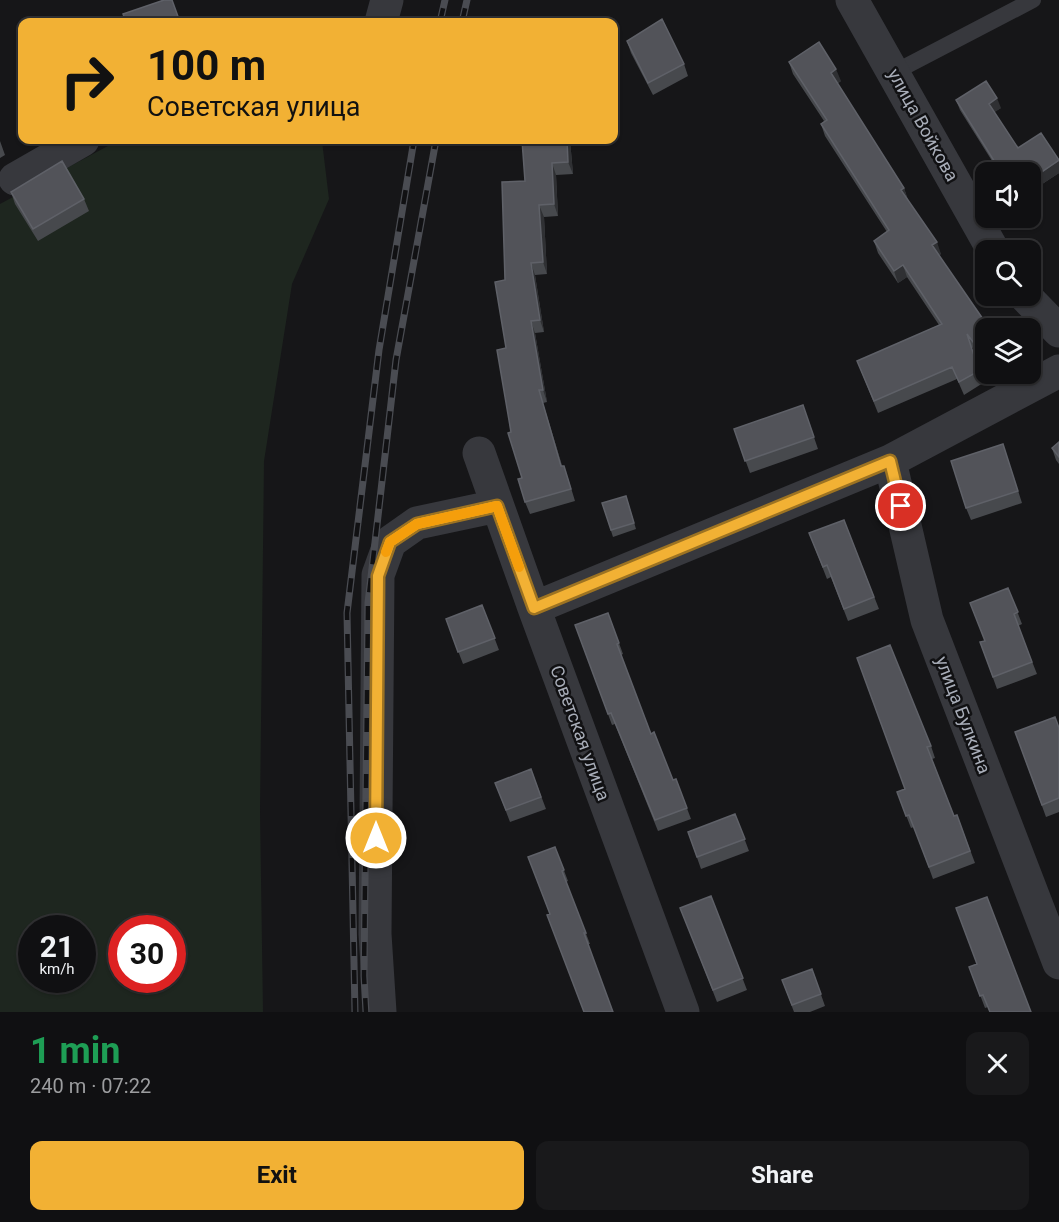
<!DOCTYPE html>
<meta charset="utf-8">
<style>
:root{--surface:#101012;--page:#19191b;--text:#f1f3f6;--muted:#9c9d9f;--line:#303032;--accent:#f2b134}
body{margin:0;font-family:Roboto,sans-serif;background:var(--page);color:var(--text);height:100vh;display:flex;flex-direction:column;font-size:22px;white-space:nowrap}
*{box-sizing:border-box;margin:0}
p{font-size:20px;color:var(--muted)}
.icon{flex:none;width:33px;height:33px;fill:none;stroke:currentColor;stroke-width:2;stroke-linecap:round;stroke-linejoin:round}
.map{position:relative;height:1012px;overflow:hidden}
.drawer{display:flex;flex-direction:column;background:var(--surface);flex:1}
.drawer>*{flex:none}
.top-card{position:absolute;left:18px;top:18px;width:600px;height:126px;border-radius:12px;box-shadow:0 2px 4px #0004,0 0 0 2px var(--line);background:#f2b134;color:#111;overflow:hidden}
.tools{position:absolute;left:975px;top:162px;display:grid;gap:12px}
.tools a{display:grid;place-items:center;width:66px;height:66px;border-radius:12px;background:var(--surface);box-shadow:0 2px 4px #0004,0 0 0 2px var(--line);font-size:30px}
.speed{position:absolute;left:18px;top:915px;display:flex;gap:12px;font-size:30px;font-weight:700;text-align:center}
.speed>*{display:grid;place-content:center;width:78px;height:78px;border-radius:50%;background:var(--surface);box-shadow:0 2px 4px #0004,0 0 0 2px var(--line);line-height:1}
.speed small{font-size:15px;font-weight:400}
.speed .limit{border:9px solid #d22;background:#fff;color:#111}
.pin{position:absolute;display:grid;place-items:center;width:51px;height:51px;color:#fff;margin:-26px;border:3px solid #fff;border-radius:50%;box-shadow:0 2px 6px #0007}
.me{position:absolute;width:66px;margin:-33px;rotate:0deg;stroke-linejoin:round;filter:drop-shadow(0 0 4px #0008)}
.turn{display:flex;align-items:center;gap:21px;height:126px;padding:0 30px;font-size:27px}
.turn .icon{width:78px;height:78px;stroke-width:2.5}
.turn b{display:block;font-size:42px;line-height:51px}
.round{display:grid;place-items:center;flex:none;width:63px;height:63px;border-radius:12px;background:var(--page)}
.summary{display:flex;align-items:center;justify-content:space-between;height:102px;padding:0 30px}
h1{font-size:36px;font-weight:700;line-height:45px;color:#1e9e55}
.primary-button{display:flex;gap:12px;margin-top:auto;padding:12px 30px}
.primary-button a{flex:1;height:69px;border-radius:12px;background:var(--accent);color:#111;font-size:24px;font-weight:700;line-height:69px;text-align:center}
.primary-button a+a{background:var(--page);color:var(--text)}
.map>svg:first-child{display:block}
</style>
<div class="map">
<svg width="1059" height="1012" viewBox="0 0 1059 1012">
<rect width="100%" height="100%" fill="#161618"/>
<path fill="#1e261f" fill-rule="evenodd" d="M 119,140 L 322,141 L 329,199 L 292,284 L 264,461 L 260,811 L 263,1012 L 0,1012 L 0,204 ZM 32,928 L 82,928 L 82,980 L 32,980 ZM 122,928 L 172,928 L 172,980 L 122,980 Z"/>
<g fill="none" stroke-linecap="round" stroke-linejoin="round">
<path stroke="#37383d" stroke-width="16" d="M 893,73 L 1033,0"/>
<path stroke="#37383d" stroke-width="33" d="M 852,0 L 993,250
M 381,22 L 387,0
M 15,179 L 83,140
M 1025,296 L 1059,331
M 479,453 L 534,608 L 683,1012
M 890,461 L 927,620 L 1059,963
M 534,608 L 890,461 L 1059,371
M 380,1012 L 375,934 L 378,575 L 390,542 L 417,523 L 497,506"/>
<g stroke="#4a4c52" stroke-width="7">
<path id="rail" d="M 440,22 L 445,0
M 462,22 L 467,0
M 355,1012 L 347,613 L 379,350 L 414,140
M 366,1012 L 364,976 L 368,603 L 396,360 L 436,140"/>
</g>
<use href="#rail" stroke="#111113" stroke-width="4.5" stroke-dasharray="14" stroke-linecap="butt"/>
</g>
<path fill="#47494d" d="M 627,41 L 684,64 L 688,76 L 653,95 L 631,53 Z
M 789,62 L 841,81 L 837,84 L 904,188 L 908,200 L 941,254 L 939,255 L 986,328 L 986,365 L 971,346 L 983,383 L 964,395 L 957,379 L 878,413 L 857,361 L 939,325 L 907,277 L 898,283 L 878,253 L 874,241 L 887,232 L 825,136 L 821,124 L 824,121 L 793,74 Z
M 956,100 L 1001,108 L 994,112 L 1018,148 L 1059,160 L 1059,173 L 1030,192 L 1030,172 L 999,172 L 960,110 Z
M 522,140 L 570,140 L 573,174 L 556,175 L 558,216 L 544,217 L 547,274 L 535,275 L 544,332 L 535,333 L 547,402 L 543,403 L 562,466 L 568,478 L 575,501 L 530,514 L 525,502 L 522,478 L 511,432 L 506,348 L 505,280 L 525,181 Z
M 0,141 L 5,155 L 0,158 Z
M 11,192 L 84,199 L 89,211 L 38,241 L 15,204 Z
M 992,374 L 1000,374 L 994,377 Z
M 803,405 L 818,449 L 750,473 L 734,429 Z
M 1059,442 L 1059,464 L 1056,460 L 1052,448 Z
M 1003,444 L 1022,503 L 971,520 L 966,508 Z
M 628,502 L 636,529 L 613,537 L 602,503 Z
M 844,520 L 879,609 L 848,621 L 831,577 L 827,579 L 809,533 Z
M 1008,588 L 1022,624 L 1018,626 L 1037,674 L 997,689 L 980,642 L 984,641 Z
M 482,605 L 499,650 L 463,664 L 446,619 Z
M 608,613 L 623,654 L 621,655 L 651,734 L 673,780 L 676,779 L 691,819 L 658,831 L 615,724 L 612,725 L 575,625 Z
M 857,658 L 931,746 L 935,758 L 932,759 L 954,816 L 957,815 L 975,863 L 933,879 L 914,827 L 911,828 L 897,792 L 905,789 Z
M 1059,728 L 1059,812 L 1046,817 L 1015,732 Z
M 531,769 L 546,809 L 510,822 L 495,783 Z
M 735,814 L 749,851 L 701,869 L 688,832 Z
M 555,847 L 568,881 L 566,882 L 590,944 L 588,944 L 550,914 Z
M 711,896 L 747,990 L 717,1002 L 685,920 Z
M 812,969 L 825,1006 L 810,1012 L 794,1012 L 782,980 Z
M 974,979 L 1031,1012 L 988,1007 L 985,1008 Z"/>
<path fill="#2f3033" d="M 836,69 L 841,81 L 835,85 L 831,73 Z
M 997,98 L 1001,108 L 992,114 L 989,104 Z
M 567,140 L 570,140 L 573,174 L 568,162 Z
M 1059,161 L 1059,173 L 1030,192 L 1030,180 Z
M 552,163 L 556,175 L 558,216 L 554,204 Z
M 904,188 L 908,200 L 901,190 Z
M 539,205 L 544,217 L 547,274 L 543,262 Z
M 937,242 L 941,254 L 937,257 L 932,245 Z
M 531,263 L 535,275 L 544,332 L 540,320 Z
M 903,265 L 907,277 L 898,283 L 894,271 Z
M 531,321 L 535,333 L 547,402 L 543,390 Z
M 539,390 L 543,403 L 566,478 L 561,466 Z"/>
<path fill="#525359" stroke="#5f6168" stroke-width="1.5" d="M 164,0 L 172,0 L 180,22 L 126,22 L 123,14 Z
M 662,19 L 684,64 L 648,83 L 627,41 Z
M 819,42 L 836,69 L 831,73 L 904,188 L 901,190 L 937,242 L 932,245 L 985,322 L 988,321 L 992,328 L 986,328 L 986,359 L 967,334 L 979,371 L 959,382 L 952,367 L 874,401 L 857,361 L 942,324 L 903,265 L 894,271 L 874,241 L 889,230 L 821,124 L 827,120 L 789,62 Z
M 986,81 L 997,98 L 989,104 L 1018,148 L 1041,133 L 1059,160 L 1030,180 L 1030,172 L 1001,172 L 956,100 Z
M 522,140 L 567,140 L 568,162 L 552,163 L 554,204 L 539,205 L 543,262 L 531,263 L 540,320 L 531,321 L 543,390 L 539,390 L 561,466 L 564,466 L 571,489 L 525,502 L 518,479 L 522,478 L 508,433 L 511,432 L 497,350 L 506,348 L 495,282 L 505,280 L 502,182 L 525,181 Z
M 62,161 L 84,199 L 33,229 L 11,192 Z
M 803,405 L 814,437 L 745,461 L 734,429 Z
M 1059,442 L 1059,457 L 1052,448 Z
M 1003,444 L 1018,491 L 966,508 L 951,461 Z
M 626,496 L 634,523 L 611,530 L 602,503 Z
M 844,520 L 874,597 L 844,609 L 827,565 L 823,567 L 809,533 Z
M 1008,588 L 1018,612 L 1014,614 L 1032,662 L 993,677 L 980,642 L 985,641 L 970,603 Z
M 482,605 L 495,638 L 458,652 L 446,619 Z
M 608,613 L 619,643 L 617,644 L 651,734 L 654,732 L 673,780 L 676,779 L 687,808 L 655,820 L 611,713 L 608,714 L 575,625 Z
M 890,645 L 931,746 L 927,747 L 954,816 L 957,815 L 970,851 L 929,867 L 909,815 L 906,816 L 897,792 L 905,789 L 857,658 Z
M 1055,717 L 1059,728 L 1059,798 L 1042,805 L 1015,732 Z
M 531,769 L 541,797 L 506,810 L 495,783 Z
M 735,814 L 745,839 L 697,857 L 688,832 Z
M 555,847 L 564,870 L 562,871 L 586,933 L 584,933 L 613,1012 L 584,1012 L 547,915 L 550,914 L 528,857 Z
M 711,896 L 743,978 L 713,990 L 680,908 Z
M 987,897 L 1031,1012 L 990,1012 L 983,995 L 980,996 L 969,967 L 977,964 L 956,908 Z
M 812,969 L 821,994 L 792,1005 L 782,980 Z"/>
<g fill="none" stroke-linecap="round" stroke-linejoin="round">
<g stroke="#9d7322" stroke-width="15">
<path id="route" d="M 376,838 L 378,576 L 390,542 L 417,524 L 497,506 L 534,608 L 890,461 L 901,506"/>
</g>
<use href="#route" stroke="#f2b134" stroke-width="10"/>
<path stroke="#f59e0b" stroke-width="10" d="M 386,552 L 390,542 L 417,524 L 497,506 L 519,567"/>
</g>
<g text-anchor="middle" stroke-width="5" stroke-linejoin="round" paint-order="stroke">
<g font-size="18" fill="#a8adb8" stroke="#111113">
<text transform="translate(923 125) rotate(61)" y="6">улица Войкова</text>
<text transform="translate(963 715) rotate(69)" y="6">улица Булкина</text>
<text transform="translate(580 733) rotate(70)" y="6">Советская улица</text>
</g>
</g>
</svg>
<div class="tools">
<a><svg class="icon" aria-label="sound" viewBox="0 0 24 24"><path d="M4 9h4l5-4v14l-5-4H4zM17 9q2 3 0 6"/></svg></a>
<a><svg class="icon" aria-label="search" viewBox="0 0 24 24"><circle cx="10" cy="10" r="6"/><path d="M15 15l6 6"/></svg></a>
<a><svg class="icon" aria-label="layers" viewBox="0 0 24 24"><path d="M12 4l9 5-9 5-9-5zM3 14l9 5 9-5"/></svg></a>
</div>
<div class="speed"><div>21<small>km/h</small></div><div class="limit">30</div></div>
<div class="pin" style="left:901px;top:506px;background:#d93025"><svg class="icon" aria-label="arrive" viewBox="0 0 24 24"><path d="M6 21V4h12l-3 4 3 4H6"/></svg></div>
<svg class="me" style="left:376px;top:838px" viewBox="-20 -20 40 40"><circle r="17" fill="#f2b134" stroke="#fff" stroke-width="3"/><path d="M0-11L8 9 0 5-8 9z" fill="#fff"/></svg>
<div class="top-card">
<div class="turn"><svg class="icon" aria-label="right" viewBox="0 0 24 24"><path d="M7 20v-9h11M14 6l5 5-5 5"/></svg><div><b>100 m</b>Советская улица</div></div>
</div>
</div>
<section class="drawer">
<div class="summary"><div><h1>1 min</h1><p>240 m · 07:22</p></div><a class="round"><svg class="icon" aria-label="close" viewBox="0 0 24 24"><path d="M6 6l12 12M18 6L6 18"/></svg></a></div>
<div class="primary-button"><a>Exit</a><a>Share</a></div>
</section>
